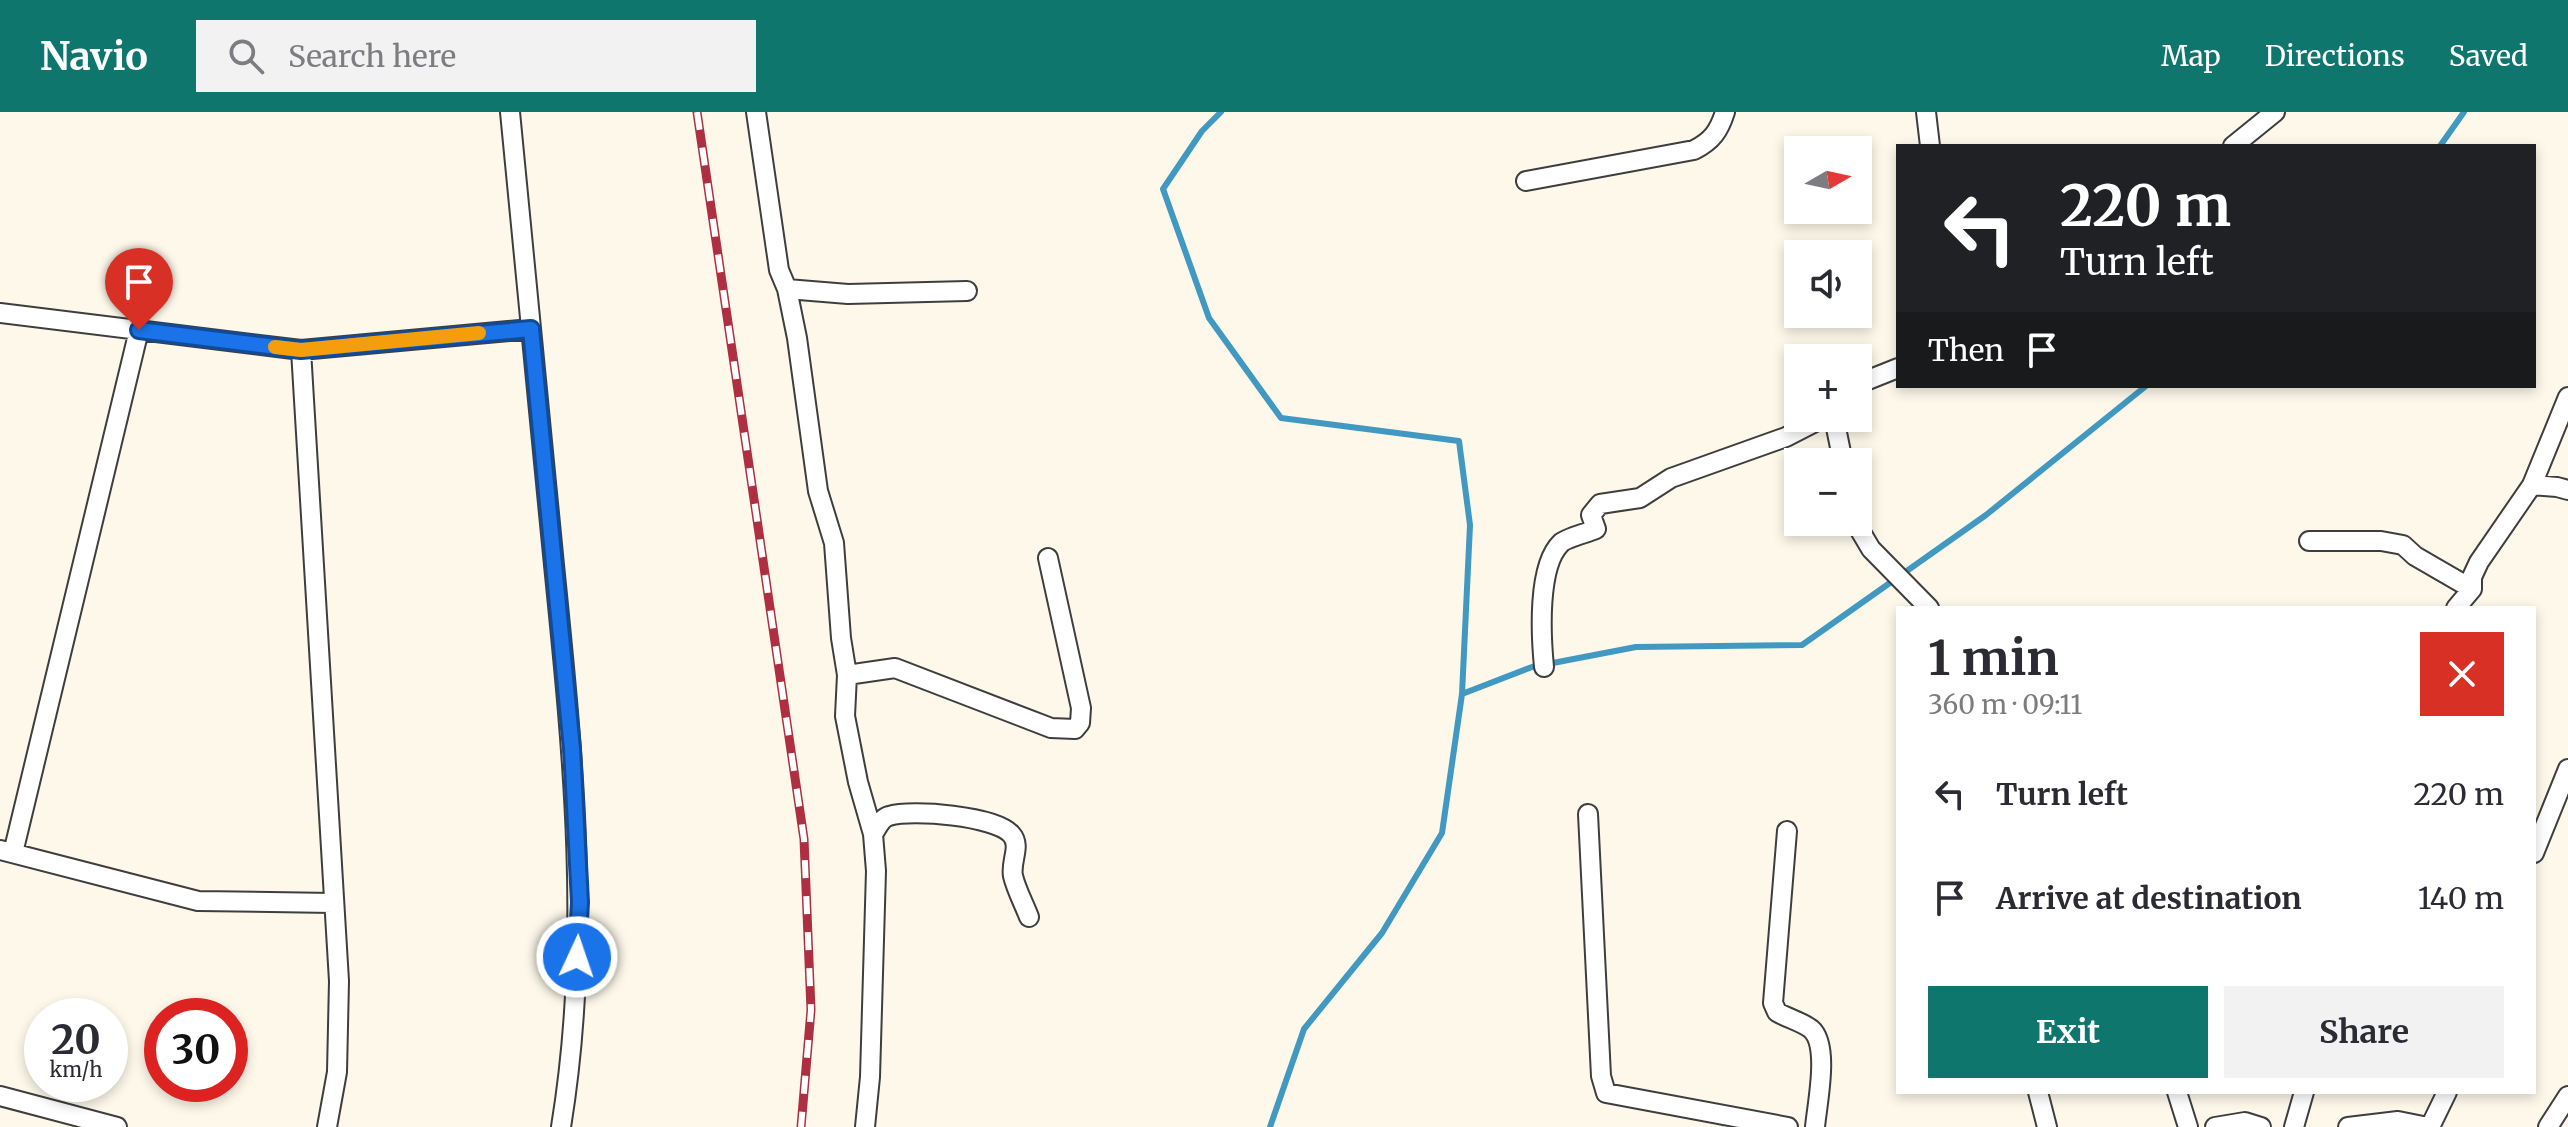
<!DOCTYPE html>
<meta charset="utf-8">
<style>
:root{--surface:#fff;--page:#f2f2f3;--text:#2b2b33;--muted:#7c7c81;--accent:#0f766e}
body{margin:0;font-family:Merriweather,serif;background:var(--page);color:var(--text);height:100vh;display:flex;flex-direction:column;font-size:30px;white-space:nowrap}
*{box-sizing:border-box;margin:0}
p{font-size:26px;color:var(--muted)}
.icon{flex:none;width:44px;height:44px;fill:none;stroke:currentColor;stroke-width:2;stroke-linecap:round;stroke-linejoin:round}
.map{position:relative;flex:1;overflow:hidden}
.details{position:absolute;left:1896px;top:494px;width:640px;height:488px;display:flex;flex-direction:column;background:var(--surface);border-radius:0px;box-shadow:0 4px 12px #0003}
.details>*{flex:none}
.hud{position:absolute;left:1896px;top:32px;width:640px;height:244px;border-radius:0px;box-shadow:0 4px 12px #0003;background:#202124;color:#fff;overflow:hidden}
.needle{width:52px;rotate:81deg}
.controls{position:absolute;left:1784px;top:24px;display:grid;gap:16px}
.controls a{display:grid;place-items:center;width:88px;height:88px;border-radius:0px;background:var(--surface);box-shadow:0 4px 12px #0003;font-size:40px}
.speed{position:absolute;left:24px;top:886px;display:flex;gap:16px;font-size:40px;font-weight:700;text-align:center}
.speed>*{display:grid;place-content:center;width:104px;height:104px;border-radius:50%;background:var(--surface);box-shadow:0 4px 12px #0003;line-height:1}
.speed small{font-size:20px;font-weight:400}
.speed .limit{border:12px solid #d22;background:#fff;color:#111}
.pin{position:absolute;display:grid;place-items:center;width:68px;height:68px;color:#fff;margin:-82px -34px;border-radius:50% 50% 50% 0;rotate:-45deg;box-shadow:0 0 8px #0007}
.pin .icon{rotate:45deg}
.me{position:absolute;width:88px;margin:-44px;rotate:3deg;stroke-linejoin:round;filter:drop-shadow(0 0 6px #0008)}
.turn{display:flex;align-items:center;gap:28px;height:168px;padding:0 32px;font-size:36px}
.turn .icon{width:104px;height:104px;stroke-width:2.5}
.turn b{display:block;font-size:56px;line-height:68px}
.then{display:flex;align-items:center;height:76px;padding:0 32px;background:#0003;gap:16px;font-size:30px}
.round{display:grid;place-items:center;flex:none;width:84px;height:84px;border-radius:0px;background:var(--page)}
.overview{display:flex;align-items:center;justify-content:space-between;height:136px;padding:0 32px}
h1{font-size:48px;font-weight:700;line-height:60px}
.cta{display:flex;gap:16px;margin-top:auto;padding:16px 32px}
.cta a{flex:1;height:92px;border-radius:0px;background:var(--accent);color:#fff;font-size:32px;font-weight:700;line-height:92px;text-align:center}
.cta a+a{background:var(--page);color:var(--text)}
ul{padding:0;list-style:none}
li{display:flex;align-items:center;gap:24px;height:104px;padding:0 32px}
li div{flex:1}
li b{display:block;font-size:30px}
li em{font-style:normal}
header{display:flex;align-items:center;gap:48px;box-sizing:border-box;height:112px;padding:0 40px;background:var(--accent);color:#fff}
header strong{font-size:38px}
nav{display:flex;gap:44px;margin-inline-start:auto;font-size:28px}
.search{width:560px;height:72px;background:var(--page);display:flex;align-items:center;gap:20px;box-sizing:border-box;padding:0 28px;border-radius:0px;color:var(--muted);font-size:30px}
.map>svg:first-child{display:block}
</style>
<header>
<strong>Navio</strong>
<div class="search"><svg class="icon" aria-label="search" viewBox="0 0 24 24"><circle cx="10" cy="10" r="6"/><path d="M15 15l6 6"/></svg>Search here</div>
<nav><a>Map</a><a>Directions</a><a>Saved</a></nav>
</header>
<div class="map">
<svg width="2568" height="1015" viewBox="0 0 2568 1015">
<rect width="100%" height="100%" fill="#fdf8ea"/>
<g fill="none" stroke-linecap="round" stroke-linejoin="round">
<path stroke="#4199c1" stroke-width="6" d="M 1221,0 L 1202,19 L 1163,77 L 1209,206 L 1281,306 L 1459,329 L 1470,413 L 1462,582 L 1442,721 L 1382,821 L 1304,917 L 1270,1015
M 2440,34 L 2464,0
M 1462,582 L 1532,555 L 1636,535 L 1802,533 L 1986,403 L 2146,274"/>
<g stroke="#3e3e3e" stroke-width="22">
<path id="street" d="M 510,0 C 525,151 539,302 554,453 C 573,642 592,826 561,1015
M 756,0 L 779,158 L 787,177 L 797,226 L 818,379 L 834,431 L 841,526 L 847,563 L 845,604 L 858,670 L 873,722 L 876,759 L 870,965 L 865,1015
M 1926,0 L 1930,34
M 2233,34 L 2275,0
M 1526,69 L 1694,38 C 1712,29 1719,19 1725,0
M 787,177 L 848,182 L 967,179
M 0,201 L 301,238 L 531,217
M 301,238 L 339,869 L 337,960 L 327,1015
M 1858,272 L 1898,256
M 1834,306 L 1843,350
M 2532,373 L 2557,375 L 2568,378
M 1855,410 L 1871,437 L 1929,496
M 2309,429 L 2381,429 L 2403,433 L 2415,444 L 2472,477
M 2456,496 L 2472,477 L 2472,465 L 2479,450 L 2532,373 L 2568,285
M 1544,555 C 1541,524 1537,454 1561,431 C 1566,426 1587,421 1596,417 L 1591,403 L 1600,392 L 1640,386 L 1671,366 L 1786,325 L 1823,306
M 847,563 L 895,556 L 1051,616 L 1075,617 L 1080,611 L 1081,596 L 1048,446
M 1588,702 L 1601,964 L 1606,981 L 1788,1015
M 1787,719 L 1773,891 L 1777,900 C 1787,906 1802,910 1811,917 C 1830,933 1817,992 1815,1015
M 873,722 C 878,715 881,706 889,704 C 912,697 995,704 1011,722 C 1022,734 1010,749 1013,764 C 1016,777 1024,792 1029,805
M 0,738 L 198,789 L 333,791
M 13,741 L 139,218
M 2534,741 L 2568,657
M 2038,980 L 2047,1015
M 2177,980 L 2188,1015
M 0,984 L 117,1015
M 2215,1015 L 2245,1010 L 2261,1015
M 2294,1015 L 2304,980
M 2348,1015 L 2398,1009 L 2428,1015
M 2430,1015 L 2447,980
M 2548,1015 L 2568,984"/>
</g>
<use href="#street" stroke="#fff" stroke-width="18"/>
<g stroke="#ae2f41" stroke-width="9">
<path id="rail" d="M 697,0 L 804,727 L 811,898 L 801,1015"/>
</g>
<use href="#rail" stroke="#fff" stroke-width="6" stroke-dasharray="18" stroke-linecap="butt"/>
</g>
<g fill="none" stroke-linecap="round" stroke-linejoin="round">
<g stroke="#114b97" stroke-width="20">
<path id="route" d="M 139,218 L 301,238 L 531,217 L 572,637 L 580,790 L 577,845"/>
</g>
<use href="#route" stroke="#1a73e8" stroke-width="14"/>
<path stroke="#f59e0b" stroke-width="14" d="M 275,235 L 301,238 L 479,221"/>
</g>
</svg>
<div class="controls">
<a><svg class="needle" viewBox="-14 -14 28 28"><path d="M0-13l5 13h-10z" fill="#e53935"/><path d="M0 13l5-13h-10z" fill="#7c7c81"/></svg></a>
<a><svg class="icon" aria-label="sound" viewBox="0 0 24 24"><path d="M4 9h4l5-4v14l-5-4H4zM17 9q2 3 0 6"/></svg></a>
<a>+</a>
<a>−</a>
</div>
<div class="speed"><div>20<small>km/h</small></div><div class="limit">30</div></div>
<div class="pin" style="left:139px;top:218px;background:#d93025"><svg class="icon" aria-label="arrive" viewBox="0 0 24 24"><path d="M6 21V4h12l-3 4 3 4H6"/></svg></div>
<svg class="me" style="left:577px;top:845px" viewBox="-20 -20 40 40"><circle r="17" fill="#1a73e8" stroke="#fff" stroke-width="3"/><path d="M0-11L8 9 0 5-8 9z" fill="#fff"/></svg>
<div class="hud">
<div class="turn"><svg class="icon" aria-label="left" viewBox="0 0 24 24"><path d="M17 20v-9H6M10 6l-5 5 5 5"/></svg><div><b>220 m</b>Turn left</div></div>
<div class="then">Then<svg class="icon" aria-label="arrive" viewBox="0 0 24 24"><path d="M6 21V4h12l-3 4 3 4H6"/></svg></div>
</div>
<section class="details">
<div class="overview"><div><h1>1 min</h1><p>360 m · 09:11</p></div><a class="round" style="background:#d93025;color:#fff"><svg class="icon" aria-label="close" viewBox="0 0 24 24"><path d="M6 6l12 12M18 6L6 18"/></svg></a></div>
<ul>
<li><svg class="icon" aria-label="left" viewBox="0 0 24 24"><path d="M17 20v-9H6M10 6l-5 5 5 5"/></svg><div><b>Turn left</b></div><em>220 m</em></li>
<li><svg class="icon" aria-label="arrive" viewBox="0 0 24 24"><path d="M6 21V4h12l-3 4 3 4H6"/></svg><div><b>Arrive at destination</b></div><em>140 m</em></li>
</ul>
<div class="cta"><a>Exit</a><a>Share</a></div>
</section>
</div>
